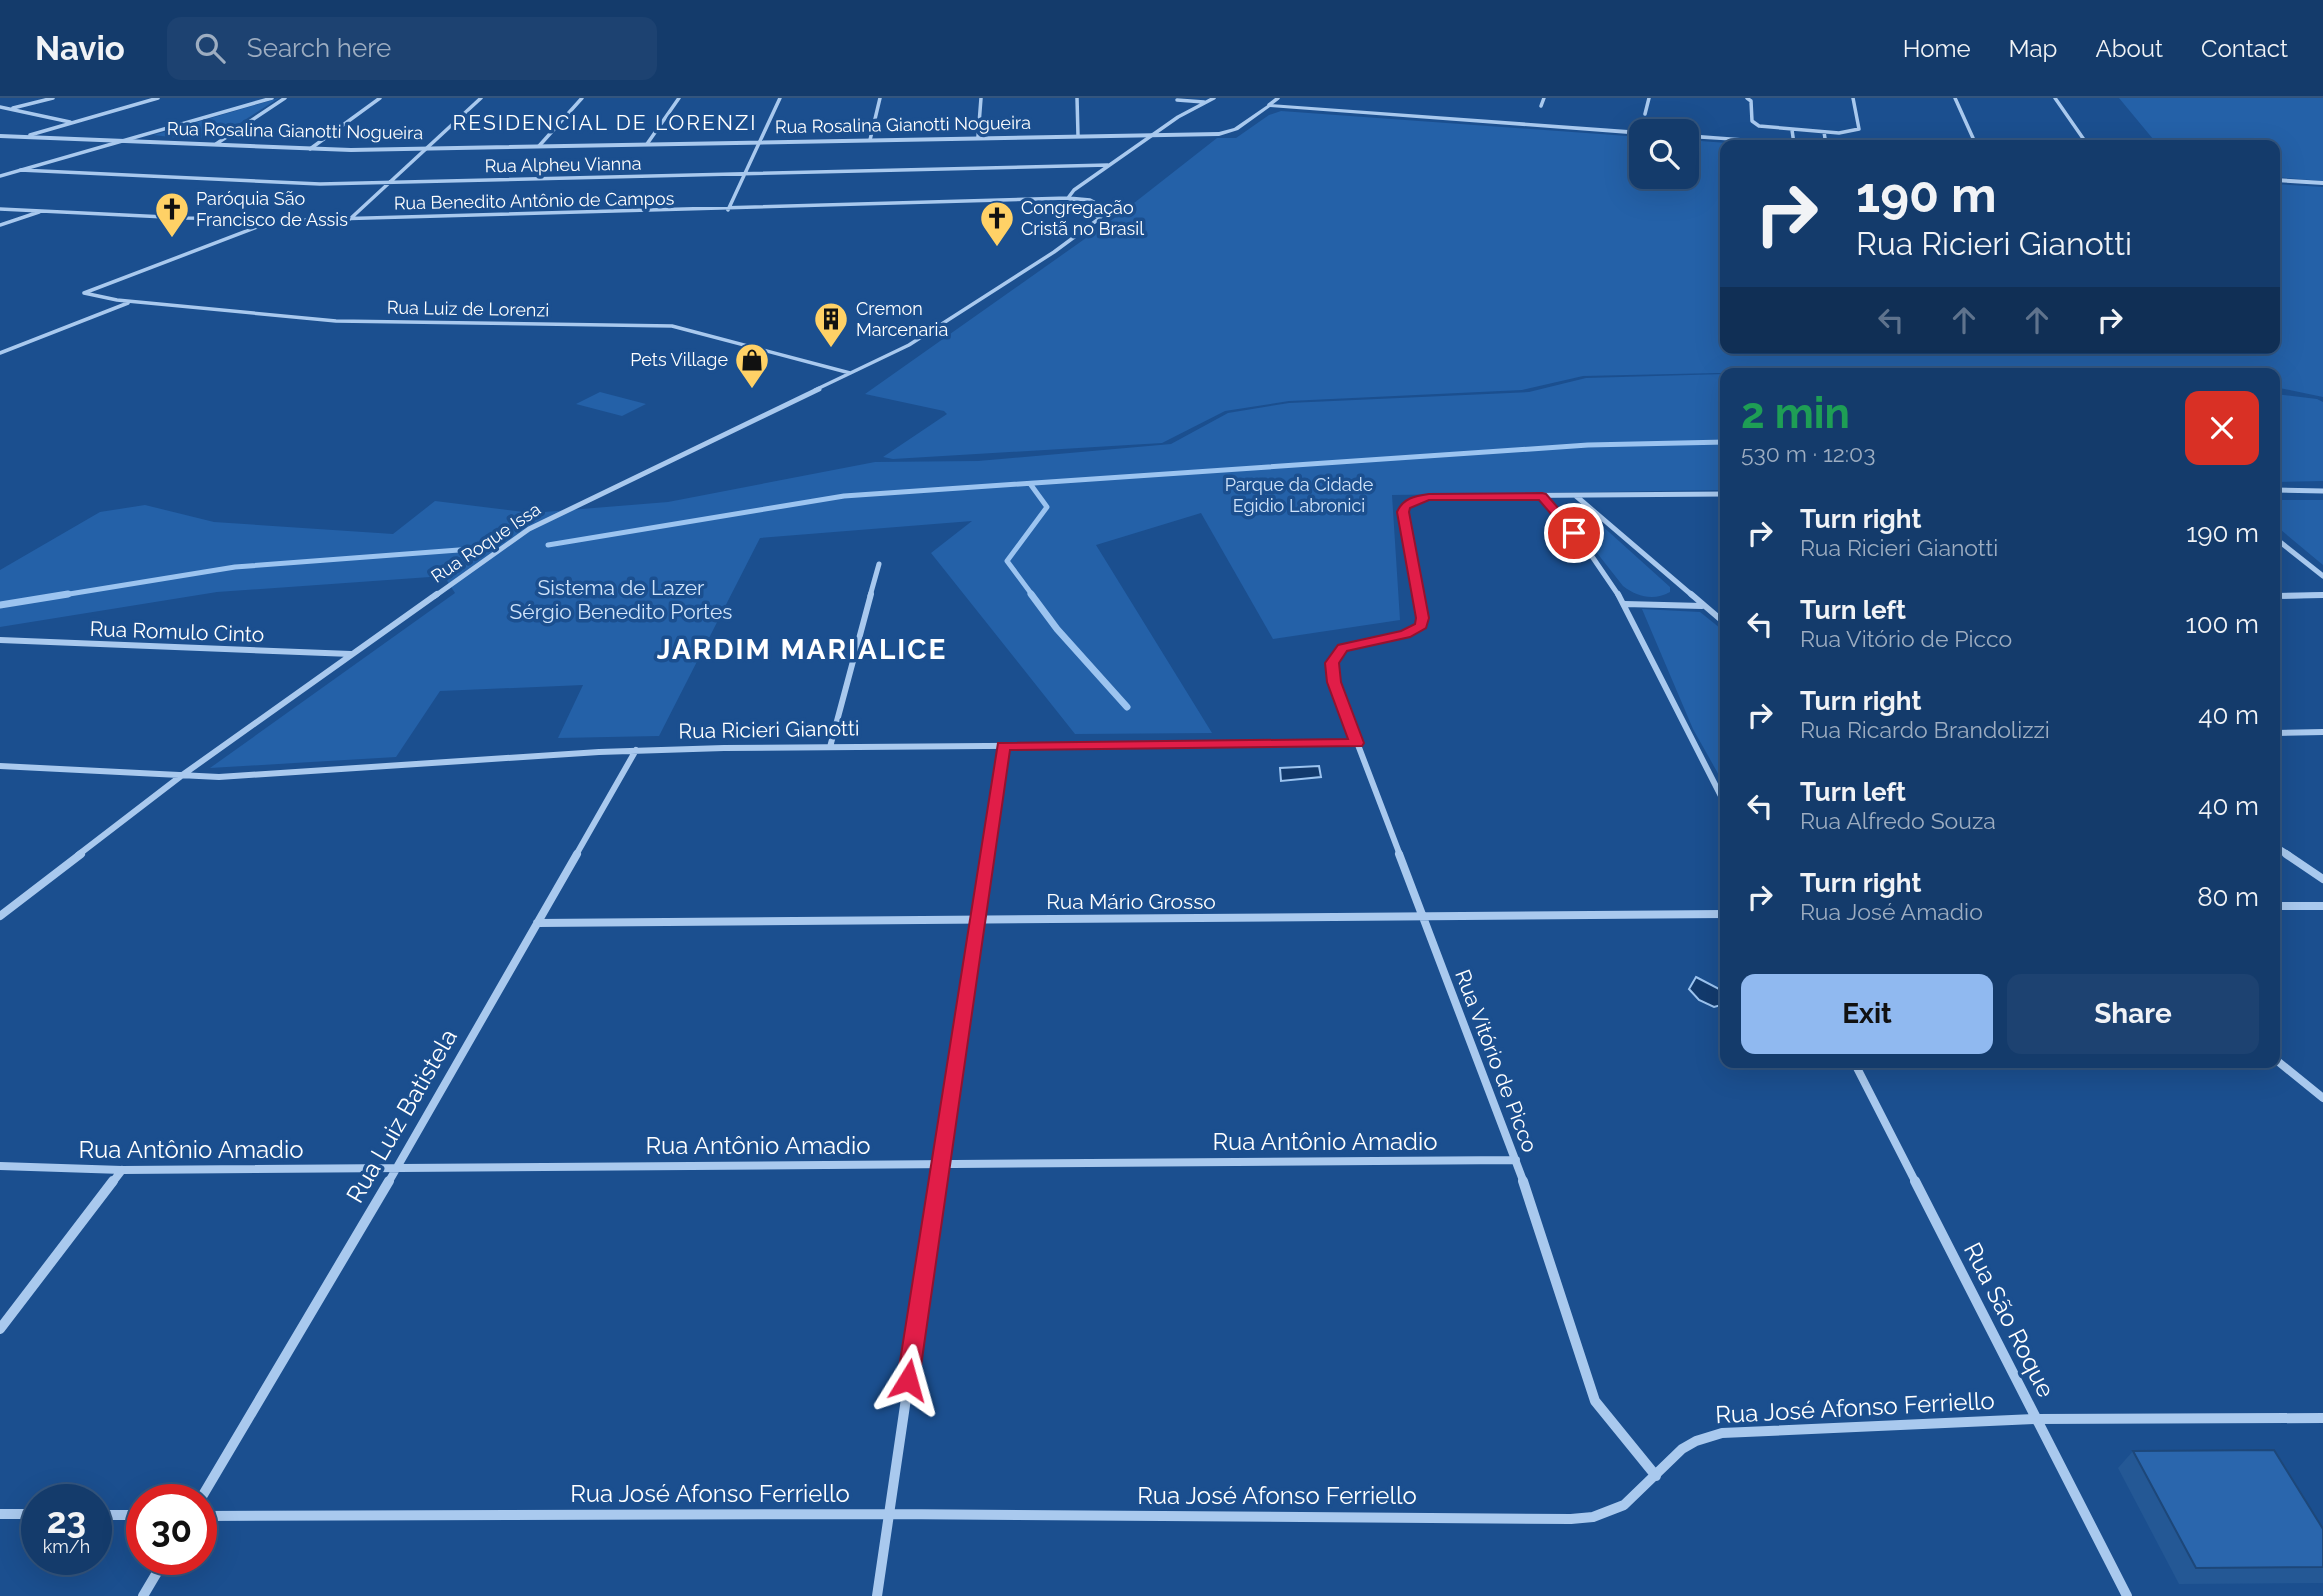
<!DOCTYPE html>
<meta charset="utf-8">
<style>
:root{--surface:#143b6b;--page:#1d4271;--text:#f1f3f6;--muted:#9dadc1;--line:#33557e;--accent:#90b9f0}
body{margin:0;font-family:Raleway,sans-serif;background:var(--page);color:var(--text);height:100vh;display:flex;flex-direction:column;font-size:26px;white-space:nowrap}
*{box-sizing:border-box;margin:0}
p{font-size:23px;color:var(--muted)}
.icon{flex:none;width:38px;height:38px;fill:none;stroke:currentColor;stroke-width:2;stroke-linecap:round;stroke-linejoin:round}
.map{position:relative;flex:1;overflow:hidden}
.side{position:absolute;left:1720px;top:270px;width:560px;height:700px;display:flex;flex-direction:column;background:var(--surface);border-radius:14px;box-shadow:0 7px 28px #0002,0 0 0 2px var(--line)}
.side>*{flex:none}
.hud{position:absolute;left:1720px;top:42px;width:560px;height:214px;border-radius:14px;box-shadow:0 7px 28px #0002,0 0 0 2px var(--line);background:#143b6b;color:var(--text);overflow:hidden}
.tools{position:absolute;left:1629px;top:21px;display:grid;gap:14px}
.tools a{display:grid;place-items:center;width:70px;height:70px;border-radius:14px;background:var(--surface);box-shadow:0 7px 28px #0002,0 0 0 2px var(--line);font-size:35px}
.speed{position:absolute;left:21px;top:1386px;display:flex;gap:14px;font-size:35px;font-weight:700;text-align:center}
.speed>*{display:grid;place-content:center;width:91px;height:91px;border-radius:50%;background:var(--surface);box-shadow:0 7px 28px #0002,0 0 0 2px var(--line);line-height:1}
.speed small{font-size:18px;font-weight:400}
.speed .limit{border:10px solid #d22;background:#fff;color:#111}
.pin{position:absolute;display:grid;place-items:center;width:60px;height:60px;color:#fff;margin:-30px;border:4px solid #fff;border-radius:50%;box-shadow:0 2px 7px #0007}
.me{position:absolute;width:77px;margin:-38px;rotate:8deg;stroke-linejoin:round;filter:drop-shadow(0 0 5px #0008)}
.turn{display:flex;align-items:center;gap:24px;height:147px;padding:0 21px;font-size:32px}
.turn .icon{width:91px;height:91px;stroke-width:2.5}
.turn b{display:block;font-size:49px;line-height:60px}
.lanes{display:flex;align-items:center;height:66px;padding:0 21px;background:#0003;justify-content:center;gap:35px;direction:ltr}
.lanes .off{opacity:.35}
.round{display:grid;place-items:center;flex:none;width:74px;height:74px;border-radius:14px;background:var(--page)}
.headline{display:flex;align-items:center;justify-content:space-between;height:119px;padding:0 21px}
h1{font-size:42px;font-weight:700;line-height:52px;color:#1e9e55}
.cta{display:flex;gap:14px;margin-top:auto;padding:14px 21px}
.cta a{flex:1;height:80px;border-radius:14px;background:var(--accent);color:#111;font-size:28px;font-weight:700;line-height:80px;text-align:center}
.cta a+a{background:var(--page);color:var(--text)}
ul{padding:0;list-style:none}
li{display:flex;align-items:center;gap:21px;height:91px;padding:0 21px}
li div{flex:1}
li b{display:block;font-size:26px}
li em{font-style:normal}
header{display:flex;align-items:center;gap:42px;box-sizing:border-box;height:98px;padding:0 35px;background:var(--surface);border-bottom:2px solid var(--line)}
header strong{font-size:33px}
nav{display:flex;gap:38px;margin-inline-start:auto;font-size:24px}
.search{width:490px;height:63px;background:var(--page);display:flex;align-items:center;gap:18px;box-sizing:border-box;padding:0 24px;border-radius:14px;color:var(--muted);font-size:26px}
.map>svg:first-child{display:block}
</style>
<header>
<strong>Navio</strong>
<div class="search"><svg class="icon" aria-label="search" viewBox="0 0 24 24"><circle cx="10" cy="10" r="6"/><path d="M15 15l6 6"/></svg>Search here</div>
<nav><a>Home</a><a>Map</a><a>About</a><a>Contact</a></nav>
</header>
<div class="map">
<svg width="2323" height="1498" viewBox="0 0 2323 1498">
<rect width="100%" height="100%" fill="#1b4f8f"/>
<path fill="#2461a8" d="M 279,0 L 218,39 L 178,40 L 154,37 Z
M 2119,0 L 2323,0 L 2323,83 L 2275,79 L 2275,47 L 2158,47 Z
M 1281,13 L 1641,39 L 1642,79 L 1687,79 L 1687,42 L 1754,47 L 1726,47 L 1726,250 L 2275,250 L 2275,86 L 2323,89 L 2323,299 L 2275,289 L 2275,275 L 1718,275 L 1583,278 L 1522,292 L 1289,303 L 1225,313 L 1162,345 L 893,361 L 883,359 L 947,316 L 944,313 L 865,296 L 1120,116 L 1217,40 L 1236,40 L 1269,17 Z
M 1725,276 L 1725,392 L 1392,397 L 1400,522 L 1273,541 L 1201,415 L 1096,447 L 1212,635 L 1075,636 L 931,455 L 972,423 L 760,440 L 659,638 L 558,640 L 583,587 L 440,593 L 396,659 L 210,670 L 455,495 L 444,478 L 217,494 L 0,529 L 0,472 L 100,414 L 145,407 L 214,424 L 393,436 L 435,403 L 532,415 L 668,404 L 875,364 L 978,363 L 1171,346 L 1228,315 L 1289,305 L 1529,294 L 1586,280 Z
M 600,294 L 646,306 L 622,318 L 576,306 Z
M 2275,296 L 2317,301 L 2323,304 L 2323,383 L 2275,384 Z
M 2275,402 L 2323,402 L 2323,467 L 2275,427 Z
M 1571,407 L 1579,407 L 1670,489 L 1670,494 C 1654,503 1637,499 1623,488 L 1568,418 L 1566,411 Z
M 1642,511 L 1700,514 L 1725,534 L 1725,688 L 1693,631 Z"/>
<path fill="#123a6d" stroke="#9cc4f0" stroke-width="2" d="M 1319,668 L 1321,679 L 1281,683 L 1280,670 Z
M 1696,879 L 1725,894 L 1725,906 L 1714,909 L 1699,902 L 1689,891 Z"/>
<g fill="none" stroke-linecap="round" stroke-linejoin="round">
<path stroke="#9cc4f0" stroke-width="5" d="M 1031,387 L 1047,409 L 1007,463 L 1033,498
M 548,447 L 844,398 L 1588,347 L 1726,344
M 57,498 L 235,469 L 472,451"/>
<path stroke="#9cc4f0" stroke-width="7" d="M 1031,496 L 1057,531 L 1127,609
M 0,507 L 68,496"/>
<path stroke="#a9c9ee" stroke-width="3.5" d="M 1077,0 L 1078,37
M 1747,0 L 1751,3 L 1752,23 L 1759,28 L 1839,35 L 1859,31 L 1853,0
M 1955,0 L 1973,40
M 2055,0 L 2087,46
M 1177,2 L 1204,4
M 1269,7 L 1278,0
M 1541,8 L 1544,0
M 0,9 L 70,24
M 13,10 L 53,0
M 1645,16 L 1649,0
M 1792,32 L 1794,46
M 1824,34 L 1826,47
M 30,37 L 158,0
M 978,39 L 981,0
M 870,42 L 880,0
M 216,46 L 285,0
M 647,46 L 679,0
M 539,48 L 582,0
M 310,51 L 380,0
M 20,72 L 320,86 L 1108,67
M 0,78 L 272,0
M 1068,100 L 1074,92 L 1178,19 L 1214,0
M 1068,100 L 1090,102 L 1107,111 L 1100,120 Z
M 0,111 L 186,120 L 297,122 L 1068,100
M 728,112 L 780,0
M 350,121 L 481,0
M 0,127 L 39,114
M 84,195 L 117,202 L 336,223 L 672,228 L 850,275
M 84,195 L 273,123
M 0,255 L 128,205
M 815,292 L 909,247 L 1054,154 L 1100,120"/>
<path stroke="#a9c9ee" stroke-width="5" d="M 2275,392 L 2323,393
M 1543,398 L 1589,454 L 1619,498
M 1576,398 L 1693,498
M 2275,440 L 2323,478
M 435,498 L 529,431 L 819,291
M 870,498 L 879,466
M 1419,498 L 1403,414 C 1411,400 1425,399 1440,398 L 1726,396
M 2284,498 L 2323,497"/>
<path stroke="#a9c9ee" stroke-width="6" d="M 1618,496 L 1726,708
M 1691,496 L 1726,526
M 2275,498 L 2323,497
M 1625,506 L 1702,508
M 0,542 L 351,556
M 2275,635 L 2323,634
M 830,649 L 871,496
M 0,668 L 219,679 L 599,654 L 724,650 L 1357,645
M 2275,748 L 2289,757
M 78,757 L 181,678 L 437,496
M 576,757 L 636,652
M 987,757 L 1003,648
M 1400,757 L 1334,584 L 1332,565 L 1342,550 L 1405,536 L 1421,528 L 1423,520 L 1418,496"/>
<path stroke="#a9c9ee" stroke-width="8" d="M 1399,756 L 1524,1085
M 2286,756 L 2323,781
M 2275,808 L 2323,808
M 0,818 L 81,756
M 537,825 L 1726,816
M 2275,961 L 2323,1000
M 1854,964 L 1916,1085
M 0,1068 L 122,1072 L 1516,1062
M 112,1085 L 122,1072
M 388,1085 L 577,756
M 938,1085 L 987,756"/>
<path stroke="#a9c9ee" stroke-width="10" d="M 1523,1083 L 1595,1303 L 1656,1378
M 1915,1083 L 2127,1498
M 0,1231 L 113,1083
M 200,1402 L 389,1083
M 0,1416 L 37,1416
M 96,1417 L 142,1417
M 201,1418 L 889,1416 L 1571,1421 L 1593,1419 L 1624,1407 L 1682,1351 L 1696,1343 L 1722,1335 L 2036,1321 L 2323,1320
M 143,1498 L 165,1461
M 877,1498 L 938,1083"/>
<path fill="#a9c9ee" fill-rule="evenodd" d="M 1269,6 L 1642,33 L 1642,37 L 1270,9 L 1238,32 L 1219,38 L 351,54 L 0,40 L 0,36 L 351,50 L 1219,34 L 1234,30 Z
M 1687,36 L 1805,45 L 1808,47 L 1687,40 Z
M 2275,80 L 2323,83 L 2323,87 L 2275,84 Z"/>
</g>
<path fill="#245895" d="M 2133,1353 L 2323,1431 L 2323,1485 L 2179,1486 L 2118,1370 Z"/>
<path fill="#2a66ad" stroke="#1d4779" stroke-width="2" d="M 2274,1352 L 2323,1431 L 2323,1469 L 2196,1470 L 2133,1353 Z"/>
<path fill="#e11d48" stroke="#92132f" stroke-width="2" d="M 1542,395 L 1546,396 L 1578,433 L 1578,438 L 1570,438 L 1539,402 L 1429,402 L 1410,410 L 1409,414 L 1429,520 L 1426,530 L 1410,539 L 1347,553 L 1339,565 L 1341,584 L 1364,645 L 1362,648 L 1010,652 L 919,1282 L 916,1289 L 908,1292 L 900,1289 L 897,1282 L 998,645 L 1348,641 L 1327,584 L 1325,565 L 1338,547 L 1401,533 L 1415,526 L 1416,520 L 1397,414 C 1403,400 1415,398 1429,396 Z"/>
<defs>
<g id="church-pin" transform="scale(1.75)"><path d="M0 17L-7.5 6A9.5 9.5 0 1 1 7.5 6Z" fill="#ffd166" stroke="#1b4f8f"/><path d="M-1.2-6h2.4v3.5h3.3v2.4h-3.3V6h-2.4V-.1h-3.3v-2.4h3.3Z" fill="#111"/></g>
<g id="building-pin" transform="scale(1.75)"><path d="M0 17L-7.5 6A9.5 9.5 0 1 1 7.5 6Z" fill="#ffd166" stroke="#1b4f8f"/><path d="M-4-6H4V6H1V3H-1V6H-4ZM-2.5-4.3h1.7v1.8h-1.7ZM.8-4.3h1.7v1.8H.8ZM-2.5-1h1.7V.8h-1.7ZM.8-1h1.7V.8H.8Z" fill="#111"/></g>
<g id="shop-pin" transform="scale(1.75)"><path d="M0 17L-7.5 6A9.5 9.5 0 1 1 7.5 6Z" fill="#ffd166" stroke="#1b4f8f"/><path d="M-5-2.5h2.3a2.7 3.5 0 0 1 5.4 0H5L5.5 6h-11ZM-1.5-2.5h3a1.5 2.3 0 0 0-3 0Z" fill="#111"/></g>
</defs>
<g fill-rule="evenodd">
<use href="#church-pin" x="172" y="111"/>
<use href="#church-pin" x="997" y="120"/>
<use href="#building-pin" x="831" y="221"/>
<use href="#shop-pin" x="752" y="262"/>
</g>
<g text-anchor="middle" stroke-width="7" stroke-linejoin="round" paint-order="stroke">
<g font-size="18" fill="#fff" stroke="#1b4f8f">
<text transform="translate(903 27) rotate(-1)" y="6">Rua Rosalina Gianotti Nogueira</text>
<text transform="translate(295 33) rotate(1)" y="6">Rua Rosalina Gianotti Nogueira</text>
<text transform="translate(563 67) rotate(-1)" y="6">Rua Alpheu Vianna</text>
<text transform="translate(534 103) rotate(-1)" y="6">Rua Benedito Antônio de Campos</text>
<text transform="translate(468 211) rotate(1)" y="6">Rua Luiz de Lorenzi</text>
<text transform="translate(486 445) rotate(-34)" y="6">Rua Roque Issa</text>
</g>
<g font-size="18" fill="#fff" stroke="#1b4f8f" text-anchor="start">
<text x="196" y="107">Paróquia São<tspan x="196" dy="21">Francisco de Assis</tspan></text>
<text x="1021" y="116">Congregação<tspan x="1021" dy="21">Cristã no Brasil</tspan></text>
<text x="856" y="217">Cremon<tspan x="856" dy="21">Marcenaria</tspan></text>
<text x="728" y="268" text-anchor="end">Pets Village</text>
</g>
<g font-size="18" fill="#cfe3fa" stroke="#1b4f8f">
<text x="1299" y="393">Parque da Cidade<tspan x="1299" dy="21">Egidio Labronici</tspan></text>
</g>
<g font-size="21" letter-spacing="2" fill="#fff" stroke="#1b4f8f">
<text x="605" y="32">RESIDENCIAL DE LORENZI</text>
</g>
<g font-size="21" fill="#cfe3fa" stroke="#1b4f8f">
<text x="621" y="497">Sistema de Lazer<tspan x="621" dy="24">Sérgio Benedito Portes</tspan></text>
</g>
<g font-size="21" fill="#fff" stroke="#1b4f8f">
<text transform="translate(177 534) rotate(2)" y="7">Rua Romulo Cinto</text>
<text transform="translate(769 632) rotate(-1)" y="7">Rua Ricieri Gianotti</text>
<text x="1131" y="811">Rua Mário Grosso</text>
<text transform="translate(1496 963) rotate(69)" y="7">Rua Vitório de Picco</text>
</g>
<g font-size="24" fill="#fff" stroke="#1b4f8f">
<text transform="translate(402 1018) rotate(-60)" y="8">Rua Luiz Batistela</text>
<text x="1325" y="1052">Rua Antônio Amadio</text>
<text x="758" y="1056">Rua Antônio Amadio</text>
<text x="191" y="1060">Rua Antônio Amadio</text>
<text transform="translate(2009 1222) rotate(63)" y="8">Rua São Roque</text>
<text transform="translate(1855 1310) rotate(-3)" y="8">Rua José Afonso Ferriello</text>
<text x="710" y="1404">Rua José Afonso Ferriello</text>
<text x="1277" y="1406">Rua José Afonso Ferriello</text>
</g>
<g font-size="28" font-weight="bold" letter-spacing="2" fill="#fff" stroke="#1b4f8f">
<text x="802" y="561">JARDIM MARIALICE</text>
</g>
</g>
</svg>
<div class="tools">
<a><svg class="icon" aria-label="search" viewBox="0 0 24 24"><circle cx="10" cy="10" r="6"/><path d="M15 15l6 6"/></svg></a>
</div>
<div class="speed"><div>23<small>km/h</small></div><div class="limit">30</div></div>
<div class="pin" style="left:1574px;top:435px;background:#d93025"><svg class="icon" aria-label="arrive" viewBox="0 0 24 24"><path d="M6 21V4h12l-3 4 3 4H6"/></svg></div>
<svg class="me" style="left:908px;top:1282px" viewBox="-20 -20 40 40"><path d="M0-17L14 15 0 8-14 15z" fill="#e11d48" stroke="#fff" stroke-width="4"/></svg>
<div class="hud">
<div class="turn"><svg class="icon" aria-label="right" viewBox="0 0 24 24"><path d="M7 20v-9h11M14 6l5 5-5 5"/></svg><div><b>190 m</b>Rua Ricieri Gianotti</div></div>
<div class="lanes"><svg class="icon off" aria-label="left" viewBox="0 0 24 24"><path d="M17 20v-9H6M10 6l-5 5 5 5"/></svg><svg class="icon off" aria-label="ahead" viewBox="0 0 24 24"><path d="M12 20V5M6 11l6-6 6 6"/></svg><svg class="icon off" aria-label="ahead" viewBox="0 0 24 24"><path d="M12 20V5M6 11l6-6 6 6"/></svg><svg class="icon" aria-label="right" viewBox="0 0 24 24"><path d="M7 20v-9h11M14 6l5 5-5 5"/></svg></div>
</div>
<section class="side">
<div class="headline"><div><h1>2 min</h1><p>530 m · 12:03</p></div><a class="round" style="background:#d93025;color:#fff"><svg class="icon" aria-label="close" viewBox="0 0 24 24"><path d="M6 6l12 12M18 6L6 18"/></svg></a></div>
<ul>
<li><svg class="icon" aria-label="right" viewBox="0 0 24 24"><path d="M7 20v-9h11M14 6l5 5-5 5"/></svg><div><b>Turn right</b><p>Rua Ricieri Gianotti</p></div><em>190 m</em></li>
<li><svg class="icon" aria-label="left" viewBox="0 0 24 24"><path d="M17 20v-9H6M10 6l-5 5 5 5"/></svg><div><b>Turn left</b><p>Rua Vitório de Picco</p></div><em>100 m</em></li>
<li><svg class="icon" aria-label="right" viewBox="0 0 24 24"><path d="M7 20v-9h11M14 6l5 5-5 5"/></svg><div><b>Turn right</b><p>Rua Ricardo Brandolizzi</p></div><em>40 m</em></li>
<li><svg class="icon" aria-label="left" viewBox="0 0 24 24"><path d="M17 20v-9H6M10 6l-5 5 5 5"/></svg><div><b>Turn left</b><p>Rua Alfredo Souza</p></div><em>40 m</em></li>
<li><svg class="icon" aria-label="right" viewBox="0 0 24 24"><path d="M7 20v-9h11M14 6l5 5-5 5"/></svg><div><b>Turn right</b><p>Rua José Amadio</p></div><em>80 m</em></li>
</ul>
<div class="cta"><a>Exit</a><a>Share</a></div>
</section>
</div>
